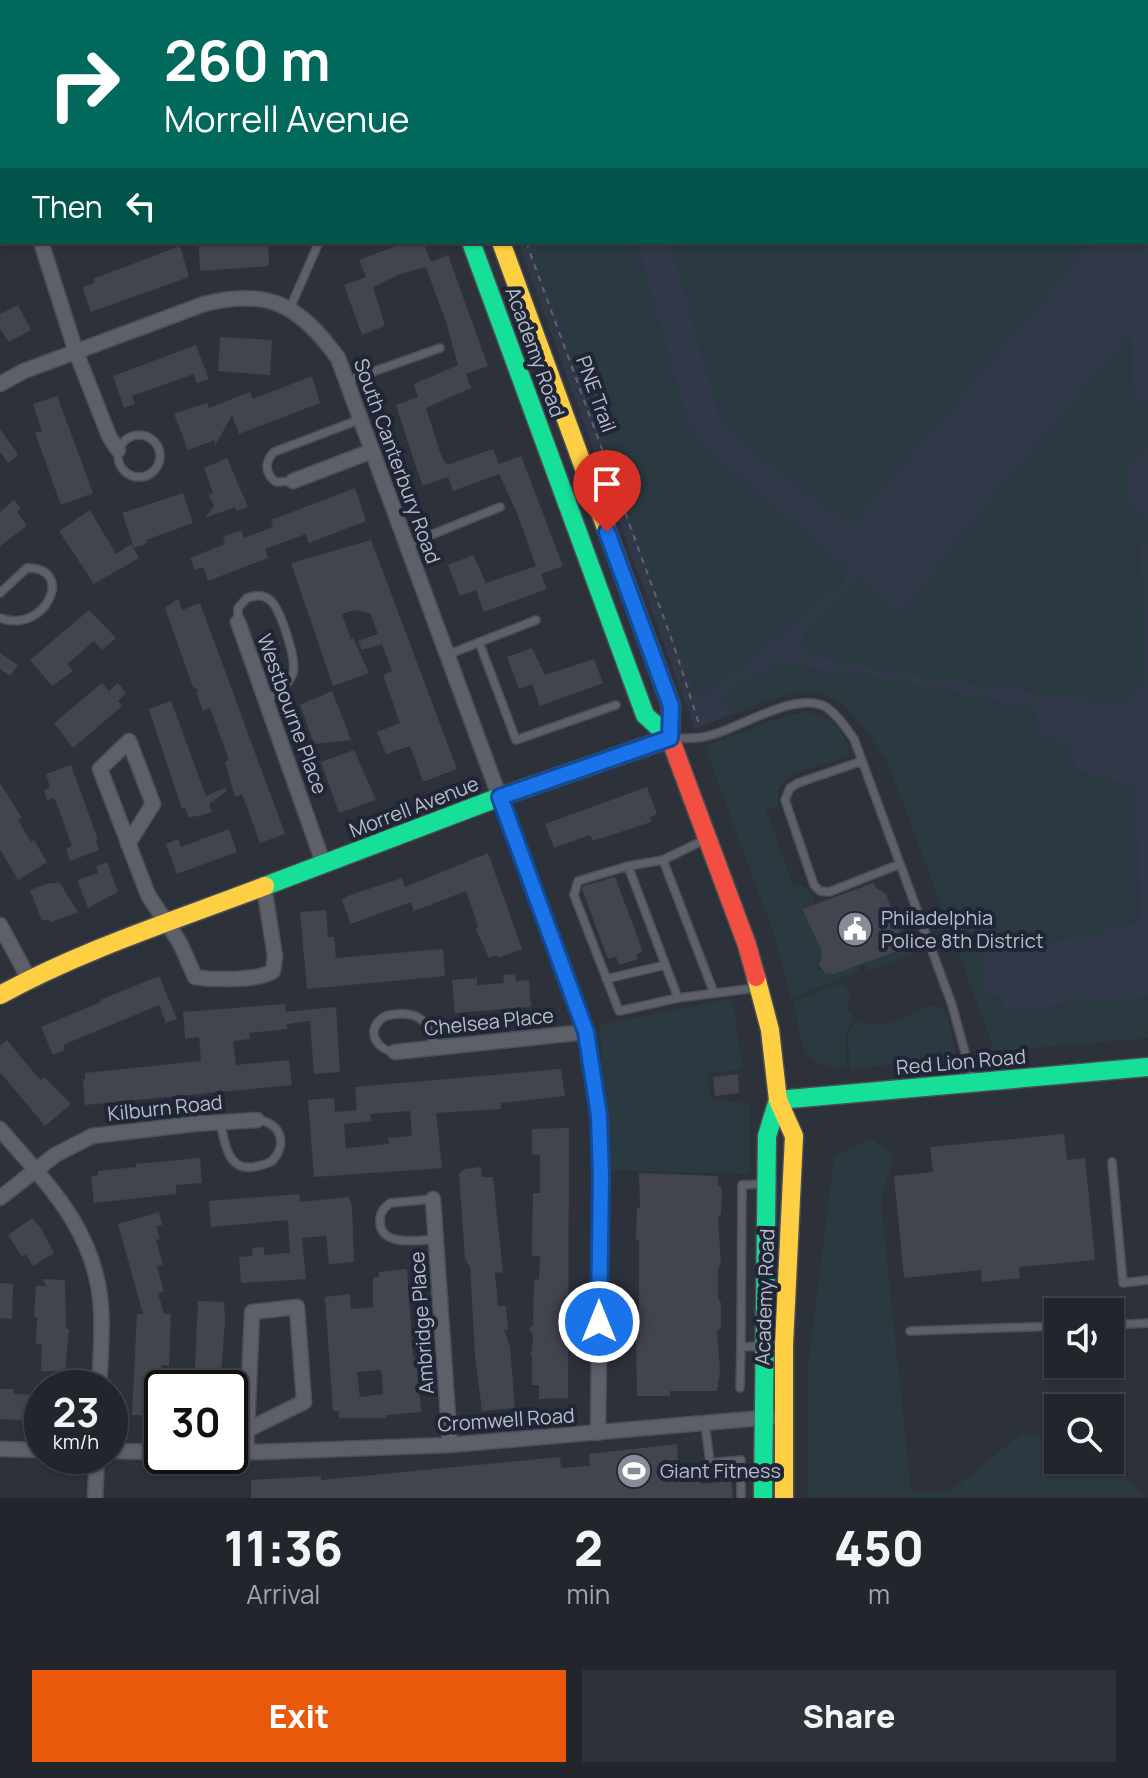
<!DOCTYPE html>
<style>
:root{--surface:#22252c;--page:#2e3138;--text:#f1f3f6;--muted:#a2a5a9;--line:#3f4248;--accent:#ea580c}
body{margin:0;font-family:Manrope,sans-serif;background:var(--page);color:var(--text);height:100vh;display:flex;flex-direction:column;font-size:30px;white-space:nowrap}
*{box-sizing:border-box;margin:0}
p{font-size:26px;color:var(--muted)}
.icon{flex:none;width:44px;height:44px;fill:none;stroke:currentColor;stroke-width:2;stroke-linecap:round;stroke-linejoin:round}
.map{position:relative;height:1498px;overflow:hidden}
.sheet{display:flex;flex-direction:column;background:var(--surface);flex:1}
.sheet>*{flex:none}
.banner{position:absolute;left:0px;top:0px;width:1148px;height:244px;box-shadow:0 2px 6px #0004,0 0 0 2px var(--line);background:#00695c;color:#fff;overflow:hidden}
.buttons{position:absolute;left:1044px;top:1298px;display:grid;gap:16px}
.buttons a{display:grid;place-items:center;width:80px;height:80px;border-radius:0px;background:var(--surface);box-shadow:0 2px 6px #0004,0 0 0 2px var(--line);font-size:40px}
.speed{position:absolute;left:24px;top:1370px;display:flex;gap:16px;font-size:40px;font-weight:700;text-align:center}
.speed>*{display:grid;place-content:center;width:104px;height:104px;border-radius:50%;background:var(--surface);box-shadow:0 2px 6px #0004,0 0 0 2px var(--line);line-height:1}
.speed small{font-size:20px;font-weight:400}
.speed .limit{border:4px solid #111;border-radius:12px;background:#fff;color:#111}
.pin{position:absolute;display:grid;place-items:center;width:68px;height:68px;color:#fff;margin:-82px -34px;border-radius:50% 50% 50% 0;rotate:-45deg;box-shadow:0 0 8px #0007}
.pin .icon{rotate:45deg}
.me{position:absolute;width:88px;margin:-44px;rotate:0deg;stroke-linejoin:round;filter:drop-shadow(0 0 6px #0008)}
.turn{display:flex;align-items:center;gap:28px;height:168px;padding:0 32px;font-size:36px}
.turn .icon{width:104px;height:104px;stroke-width:2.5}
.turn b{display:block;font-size:56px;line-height:68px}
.then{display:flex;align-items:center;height:76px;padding:0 32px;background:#0003;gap:16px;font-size:30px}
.eta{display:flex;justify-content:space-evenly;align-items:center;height:136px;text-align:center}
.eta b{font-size:48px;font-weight:800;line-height:56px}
.cta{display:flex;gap:16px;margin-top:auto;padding:16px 32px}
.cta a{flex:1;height:92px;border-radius:0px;background:var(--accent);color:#fff;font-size:32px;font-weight:800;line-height:92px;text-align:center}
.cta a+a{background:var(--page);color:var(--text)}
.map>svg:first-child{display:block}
</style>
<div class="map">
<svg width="1148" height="1498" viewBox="0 0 1148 1498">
<rect width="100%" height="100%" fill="#2d313a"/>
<path fill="#313848" d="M 430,0 L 1148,0 L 1148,1037 L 995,1051 L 888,762 L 864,727 L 839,700 L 819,693 L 796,692 L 752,706 L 695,729 L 518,242 L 1146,242 L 1146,2 Z"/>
<path fill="#2a3a40" d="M 603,0 L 1084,0 L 603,2 Z
M 1148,16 L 1148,224 L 1146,227 L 1146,18 Z
M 529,242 L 637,242 L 683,405 L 701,444 L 848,568 L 843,582 L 804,616 L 740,669 L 697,699 Z
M 670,242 L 1093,242 L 854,523 C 816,508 753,452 723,422 L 719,416 Z
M 1131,337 L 1134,402 L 1148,403 L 1148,450 L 1144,450 L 1129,465 L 1129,498 L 1148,526 L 1148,541 L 1140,542 L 1144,684 L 1137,686 L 1131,701 L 1120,703 L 1084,700 L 1080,694 L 1072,698 C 1034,692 820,665 804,650 L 802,639 L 805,631 L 860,578 L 900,612 L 940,566 L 937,563 L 1126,338 Z
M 786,665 L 865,675 L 1026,706 L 1036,712 L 1040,732 L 1071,749 L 1075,770 L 1136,786 L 1141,923 L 1103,926 L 1104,936 L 982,947 L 985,996 L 1003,996 L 1003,1009 L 1148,996 L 1148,1038 L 995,1051 L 888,762 C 866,729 841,683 794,693 C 780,695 766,702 752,706 L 749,710 L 738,710 L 718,701 C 738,682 758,668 786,665 Z
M 805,712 C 829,716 845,730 849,754 L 845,758 C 822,766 770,772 779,805 L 766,810 L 794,887 L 802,885 L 813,897 L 815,904 L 802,909 L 822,953 C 807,985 844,970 857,965 L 860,971 L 791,998 L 772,929 L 705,747 L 779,718 Z
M 899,927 L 910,934 L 913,953 L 870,971 L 867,969 L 865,963 L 907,947 L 906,937 L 903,939 Z
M 842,983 L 850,989 L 848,1009 L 854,1017 L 845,1036 L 846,1067 C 797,1068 802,1040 794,1001 Z
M 732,998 L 743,1069 L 707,1074 L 711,1100 L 749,1103 L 749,1174 L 607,1170 L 600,1025 Z
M 934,1005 L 944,1010 L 951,1028 L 956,1058 L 850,1069 L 848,1034 L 857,1020 C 881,1035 909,1012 934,1005 Z
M 871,1138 L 894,1156 L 881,1201 L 911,1492 L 951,1491 L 1021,1434 L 1058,1437 L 1058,1460 L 1110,1460 L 1144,1498 L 808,1498 L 807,1377 L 834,1157 Z"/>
<path fill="#42454e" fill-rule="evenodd" d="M 210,242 L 268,242 L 269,266 L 200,271 L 199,245 L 210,244 Z
M 407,242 L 423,242 L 431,262 L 448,255 L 488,366 L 466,374 L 471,388 L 426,408 L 442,458 L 447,465 L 493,449 L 499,464 L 521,456 L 563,566 L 541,574 L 547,589 L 484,612 L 476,590 L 460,596 L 448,565 L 473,555 L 486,583 L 536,566 L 517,513 L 499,474 L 453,491 L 448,477 L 423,486 L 416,467 L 396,405 L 418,397 L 414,384 L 458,365 L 447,325 L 426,267 L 400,274 L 373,287 L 385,326 L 362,335 L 344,285 L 366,277 L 359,260 Z
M 180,246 L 189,277 L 91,312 L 82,287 L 95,283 L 93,279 Z
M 18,305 L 31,330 L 9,342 L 0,329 L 0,314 Z
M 220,337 L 272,340 L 270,375 L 218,371 Z
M 196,345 L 209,379 L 197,383 L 194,374 L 132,396 L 135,404 L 124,408 L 113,376 Z
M 312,376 L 320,403 L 239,434 L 232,415 L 215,446 L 215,440 L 188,450 L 174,414 L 176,413 L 207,403 L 209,408 L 250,392 L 253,399 Z
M 57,396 L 93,493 L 61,505 L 35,433 L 42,431 L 33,404 Z
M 0,429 L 17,453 L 17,456 L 8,463 L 0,452 Z
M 227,458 L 248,507 L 236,511 L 235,507 L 205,518 L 214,506 L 209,495 L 213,493 L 204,468 Z
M 355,488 L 366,521 L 309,543 L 306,534 L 265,549 L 268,558 L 208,581 L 203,567 L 195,570 L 190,558 L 225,544 L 223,537 L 241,530 L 244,538 L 273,527 L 271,520 Z
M 183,493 L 193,523 L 146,540 L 147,543 L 134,548 L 122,513 Z
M 14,500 L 21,509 L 17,512 L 27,526 L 0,546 L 0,512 Z
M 90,510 L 116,554 L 131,544 L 139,558 L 94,584 L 59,531 Z
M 371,540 L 457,769 L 423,782 L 410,746 L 386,754 L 377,732 L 400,723 L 383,675 L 392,671 L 382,644 L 362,650 L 358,641 L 378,634 L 370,613 L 355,610 L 342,614 L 351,639 L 353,638 L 369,673 L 333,686 L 291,563 Z
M 178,599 L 182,610 L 200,603 L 285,834 L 260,843 L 242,794 L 235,797 L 225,762 L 229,760 L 210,708 L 203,711 L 196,692 L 199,691 L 193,687 L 165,608 Z
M 89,610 L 116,638 L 102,650 L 94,641 L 67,664 L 73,671 L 52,686 L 30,660 Z
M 532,648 L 545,675 L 594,659 L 603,683 L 540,706 L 532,684 L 519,689 L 507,657 Z
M 0,653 L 18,665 L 10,676 L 0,669 Z
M 102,683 L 109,691 L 118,683 L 126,693 L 118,701 L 122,706 L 73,748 L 54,723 Z
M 332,691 L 351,740 L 314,744 L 300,705 Z
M 171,701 L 206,796 L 225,788 L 227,791 L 209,804 L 212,812 L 197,817 L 196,815 L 189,818 L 185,808 L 182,809 L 149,709 Z
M 354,750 L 376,800 L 339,813 L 321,762 Z
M 71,765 L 98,840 L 96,841 L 99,850 L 70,861 L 66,849 L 72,846 L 59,810 L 54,798 L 47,800 L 44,790 L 50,787 L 46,774 Z
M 0,783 L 22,818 L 18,820 L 31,842 L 34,840 L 47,862 L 18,880 L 0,849 Z
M 647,787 L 657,814 L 650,817 L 651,822 L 593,841 L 590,835 L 554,848 L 545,824 Z
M 229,829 L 237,852 L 177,874 L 166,844 L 178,839 L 181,847 Z
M 488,853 L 522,949 L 498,958 L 497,955 L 489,958 L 476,929 L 478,926 L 466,891 L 414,911 L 411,902 L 351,924 L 342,900 L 350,895 L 402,878 L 405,887 Z
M 107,862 L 118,892 L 88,908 L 77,880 L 98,873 L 96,866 Z
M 615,877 L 643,952 L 636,954 L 638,959 L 619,965 L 616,957 L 608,959 L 582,889 L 583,886 Z
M 52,882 L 53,884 L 59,882 L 78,912 L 51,922 L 49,919 L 42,921 L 30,890 Z
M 873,883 L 876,888 L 886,894 L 906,948 L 834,974 L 825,973 L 819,965 L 822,952 L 802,909 Z
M 326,910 L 328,937 L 334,937 L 336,958 L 443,949 L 445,976 L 307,989 L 300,912 Z
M 515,974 L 516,981 L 529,980 L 531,1007 L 455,1013 L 452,980 L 477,978 L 477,985 L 504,983 L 503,975 Z
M 159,976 L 177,1019 L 166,1023 L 159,1005 L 63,1045 L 65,1050 L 53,1055 L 41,1027 L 101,1002 L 100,1000 Z
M 285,1004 L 286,1012 L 336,1007 L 340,1072 L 314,1074 L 310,1021 L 287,1024 L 287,1029 L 249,1033 L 250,1039 L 233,1041 L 236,1065 L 289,1060 L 292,1085 L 85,1105 L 83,1080 L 85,1079 L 85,1073 L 201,1061 L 199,1037 L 185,1039 L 183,1012 Z
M 7,1040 L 40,1080 L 44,1077 L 71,1104 L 45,1126 L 0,1072 L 0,1046 Z
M 561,1069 L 565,1096 L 501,1103 L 501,1109 L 436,1113 L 442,1168 L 314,1177 L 308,1100 L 334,1098 L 335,1112 L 357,1110 L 355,1087 ZM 410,1111 L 412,1136 L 388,1138 L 389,1144 L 346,1148 L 344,1124 L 371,1121 L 370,1114 Z
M 738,1074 L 739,1093 L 715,1096 L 713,1077 Z
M 566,1128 L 569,1129 L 568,1398 L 539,1399 L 539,1385 L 532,1385 L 532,1356 L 530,1353 L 532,1351 L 533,1335 L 529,1329 L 533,1324 L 534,1280 L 539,1279 L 540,1256 L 532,1256 L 532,1244 L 533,1193 L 540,1193 L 540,1155 L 532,1154 L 532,1129 Z
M 1064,1134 L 1067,1160 L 1085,1158 L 1095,1260 L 1019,1267 L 1020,1278 L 982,1282 L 981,1270 L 904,1278 L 894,1176 L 933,1172 L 930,1147 Z
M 200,1158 L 202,1183 L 176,1185 L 176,1194 L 94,1203 L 91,1176 L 98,1175 L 98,1171 L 136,1167 L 136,1164 Z
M 481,1167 L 482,1177 L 493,1177 L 503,1273 L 495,1272 L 498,1306 L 506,1306 L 508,1330 L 504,1330 L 510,1347 L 515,1408 L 482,1411 L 475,1355 L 470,1267 L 465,1259 L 459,1174 L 464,1169 Z
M 639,1173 L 718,1176 L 718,1185 L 722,1188 L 721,1214 L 718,1217 L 721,1265 L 718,1268 L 718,1299 L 721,1303 L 721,1328 L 717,1331 L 720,1371 L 717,1391 L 670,1391 L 670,1396 L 637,1396 L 636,1332 L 639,1332 L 639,1240 L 636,1240 L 637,1208 L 640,1208 Z
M 299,1194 L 300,1202 L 349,1197 L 352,1206 L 354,1262 L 329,1264 L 326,1236 L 302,1238 L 306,1279 L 241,1283 L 239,1257 L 253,1256 L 252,1248 L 264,1247 L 264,1255 L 290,1253 L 288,1220 L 211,1227 L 209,1201 Z
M 159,1212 L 162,1225 L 156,1226 L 160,1239 L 156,1240 L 163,1265 L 157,1266 L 164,1292 L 158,1293 L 164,1314 L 171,1314 L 169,1366 L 162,1365 L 162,1416 L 132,1415 L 137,1314 L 143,1314 L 118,1224 Z
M 32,1218 L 40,1227 L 54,1253 L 33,1266 L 26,1254 L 22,1257 L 8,1235 Z
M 407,1269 L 413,1358 L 416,1358 L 421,1412 L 386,1415 L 387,1418 L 339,1418 L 339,1411 L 333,1411 L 325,1297 L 350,1294 L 351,1309 L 373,1307 L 373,1278 L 379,1277 L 379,1272 ZM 381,1370 L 383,1394 L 360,1397 L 357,1372 Z
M 42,1279 L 65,1280 L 66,1329 L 69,1329 L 65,1371 L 41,1371 L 42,1344 L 36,1344 L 37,1317 L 34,1317 L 36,1286 L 47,1286 Z
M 0,1283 L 13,1284 L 12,1319 L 0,1318 Z
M 198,1301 L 224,1302 L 225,1321 L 220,1388 L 194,1388 Z
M 0,1389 L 14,1389 L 14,1394 L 42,1395 L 42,1421 L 0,1419 Z
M 677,1444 L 679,1476 L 701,1474 L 701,1484 L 731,1481 L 733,1498 L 251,1498 L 251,1480 L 321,1476 L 321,1480 L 560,1457 L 561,1468 L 590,1466 L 589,1454 Z"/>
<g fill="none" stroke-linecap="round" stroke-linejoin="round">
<g stroke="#4b4e57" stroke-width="10">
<path id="lane" d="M 290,308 L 319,242
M 347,381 L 440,348
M118 456a21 21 0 1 1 42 0a21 21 0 1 1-42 0Z
M 293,481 L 276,482 C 265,474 264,462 274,452 L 361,419
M 406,545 L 500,507
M 0,593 L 27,568 C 76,567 46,635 0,618
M 238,622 L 238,608 L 247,598 C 256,595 264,594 271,601 C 281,611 297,660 293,673 C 289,686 276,691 268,701
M 479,642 L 516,740 L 616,705
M 447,655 L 536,620
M 672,738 C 681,738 693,739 703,737 C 736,732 794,689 826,707 C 838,715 846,728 854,739 L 952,1005 L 972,1078
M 862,761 L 798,783 L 790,788 L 785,800 L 814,885 L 820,891 L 829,892 L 900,864
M 706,839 L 663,860 L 628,866 L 678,998 L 755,988
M 663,860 L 714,993
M 628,866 L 578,881 L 574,895 L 619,1011 L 678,998
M 606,979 L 665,965
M 395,1052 C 380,1051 366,1035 379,1021 C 384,1015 390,1015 397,1014 C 423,1012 429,1025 435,1048
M 220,1122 C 227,1154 231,1180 272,1161 C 288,1144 281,1122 257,1120
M 1112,1162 L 1123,1283 L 1148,1280
M 433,1199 L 390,1203 C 384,1208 380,1212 380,1220 C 379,1248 419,1240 437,1239
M 1110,1325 L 1148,1323
M 910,1331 L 1058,1326
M 763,1346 L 741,1347 L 742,1185 L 766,1184
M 740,1388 L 741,1347
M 705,1423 L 710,1463 L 741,1460 L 741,1498"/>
</g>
<g stroke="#4b4e57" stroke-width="17">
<path id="street" d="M 0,124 L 2,127
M 41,242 L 76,352 L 109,436 L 118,450
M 0,384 L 24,371 L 204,304 C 269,287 300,306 338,358 L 586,1032 L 599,1116 L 601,1175 L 598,1433
M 293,481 L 372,451
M 238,622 L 324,865
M 128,844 L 153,804 L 129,741 L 100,769 L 148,895 L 180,943 L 195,977 C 212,980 259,981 273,971 L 275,956 L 264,887
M 0,925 L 29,979
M 395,1052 L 586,1032
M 0,1129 C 47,1184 96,1230 101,1308 C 103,1334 100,1362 99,1388
M 0,1198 L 55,1155 L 92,1136 L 194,1124 L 257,1120
M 433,1199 L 450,1445
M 0,1449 L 42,1450
M 110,1451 L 162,1452
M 230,1453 L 450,1445 L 772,1417
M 246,1454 L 252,1312 L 297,1307 L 304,1402 L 247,1430
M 95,1498 L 97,1456"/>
</g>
<g stroke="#4b4e57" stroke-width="21">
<path id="fast" d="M 471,242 L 645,715 L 670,738
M 265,886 L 500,797 L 670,738
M 778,1100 L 1148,1067
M 763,1498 L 767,1136 L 778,1100"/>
</g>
<g stroke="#4b4e57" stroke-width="21">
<path id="slow" d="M 399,0 L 399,2
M 501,242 L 662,681
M 756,977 L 770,1030 L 778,1100 L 794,1136 L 784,1345 L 784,1498
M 0,995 C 84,949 176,920 265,886"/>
</g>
<g stroke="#4b4e57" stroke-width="21">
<path id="jam" d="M 662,681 L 671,706 L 670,738 L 747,945 L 756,977"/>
</g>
<path stroke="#5f636a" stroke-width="2" stroke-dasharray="6 6" stroke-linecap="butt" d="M 445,0 L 446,2
M 526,242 L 673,643 L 700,727"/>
<use href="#lane" stroke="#5d6068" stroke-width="7"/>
<use href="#street" stroke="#5d6068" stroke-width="14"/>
<use href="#fast" stroke="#16e098" stroke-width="18"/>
<use href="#slow" stroke="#ffcf43" stroke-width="18"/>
<use href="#jam" stroke="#f24e42" stroke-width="18"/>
</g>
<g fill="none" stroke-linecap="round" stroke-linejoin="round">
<g stroke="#114b97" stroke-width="20">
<path id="route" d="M 599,1322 L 601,1175 L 599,1116 L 586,1032 L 500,797 L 670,738 L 671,706 L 607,532"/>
</g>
<use href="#route" stroke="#1a73e8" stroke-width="14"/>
</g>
<defs>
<g id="civic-disc" transform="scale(1.8)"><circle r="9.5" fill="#878c98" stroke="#202635"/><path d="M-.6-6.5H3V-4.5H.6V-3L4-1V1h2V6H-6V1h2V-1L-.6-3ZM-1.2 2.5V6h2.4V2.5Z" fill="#fff"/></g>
<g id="stadium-disc" transform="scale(1.8)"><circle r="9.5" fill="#878c98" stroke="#202635"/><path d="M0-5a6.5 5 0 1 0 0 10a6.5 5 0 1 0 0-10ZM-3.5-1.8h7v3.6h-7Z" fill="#fff"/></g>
</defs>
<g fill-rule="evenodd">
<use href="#civic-disc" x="855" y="929"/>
<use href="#stadium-disc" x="634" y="1471"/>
</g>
<g text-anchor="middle" stroke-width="8" stroke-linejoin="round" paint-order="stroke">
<g font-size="20" fill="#b8bdca" stroke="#202635">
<text transform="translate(535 352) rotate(70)" y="7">Academy Road</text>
<text transform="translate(596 394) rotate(70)" y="7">PNE Trail</text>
<text transform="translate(397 461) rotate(70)" y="7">South Canterbury Road</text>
<text transform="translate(292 714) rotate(70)" y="7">Westbourne Place</text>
<text transform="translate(414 807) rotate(-21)" y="7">Morrell Avenue</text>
<text transform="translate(489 1022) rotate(-6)" y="7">Chelsea Place</text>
<text transform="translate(961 1062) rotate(-5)" y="7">Red Lion Road</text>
<text transform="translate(165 1108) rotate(-6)" y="7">Kilburn Road</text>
<text transform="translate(765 1297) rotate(-88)" y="7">Academy Road</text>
<text transform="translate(422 1323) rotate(-94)" y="7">Ambridge Place</text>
<text transform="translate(506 1420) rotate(-4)" y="7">Cromwell Road</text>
</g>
<g font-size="20" fill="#b8bdca" stroke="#202635" text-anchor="start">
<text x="881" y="925">Philadelphia<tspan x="881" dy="23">Police 8th District</tspan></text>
<text x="660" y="1478">Giant Fitness</text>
</g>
</g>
</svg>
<div class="buttons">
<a><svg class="icon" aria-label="sound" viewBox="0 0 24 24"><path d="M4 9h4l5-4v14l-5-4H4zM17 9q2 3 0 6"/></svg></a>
<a><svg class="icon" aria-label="search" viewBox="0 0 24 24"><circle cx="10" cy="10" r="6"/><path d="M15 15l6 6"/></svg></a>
</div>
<div class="speed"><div>23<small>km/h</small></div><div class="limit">30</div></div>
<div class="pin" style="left:607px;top:532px;background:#d93025"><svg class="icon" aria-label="arrive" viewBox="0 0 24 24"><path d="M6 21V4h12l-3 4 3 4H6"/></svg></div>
<svg class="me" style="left:599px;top:1322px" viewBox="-20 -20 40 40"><circle r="17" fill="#1a73e8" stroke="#fff" stroke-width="3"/><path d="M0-11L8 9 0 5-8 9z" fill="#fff"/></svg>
<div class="banner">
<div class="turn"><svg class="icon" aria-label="right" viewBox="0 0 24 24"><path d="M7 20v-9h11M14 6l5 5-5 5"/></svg><div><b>260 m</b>Morrell Avenue</div></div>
<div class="then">Then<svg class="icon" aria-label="left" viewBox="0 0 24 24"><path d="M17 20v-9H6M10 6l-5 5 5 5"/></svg></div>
</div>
</div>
<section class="sheet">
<div class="eta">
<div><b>11:36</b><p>Arrival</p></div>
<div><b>2</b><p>min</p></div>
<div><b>450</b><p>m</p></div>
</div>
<div class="cta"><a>Exit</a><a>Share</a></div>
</section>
